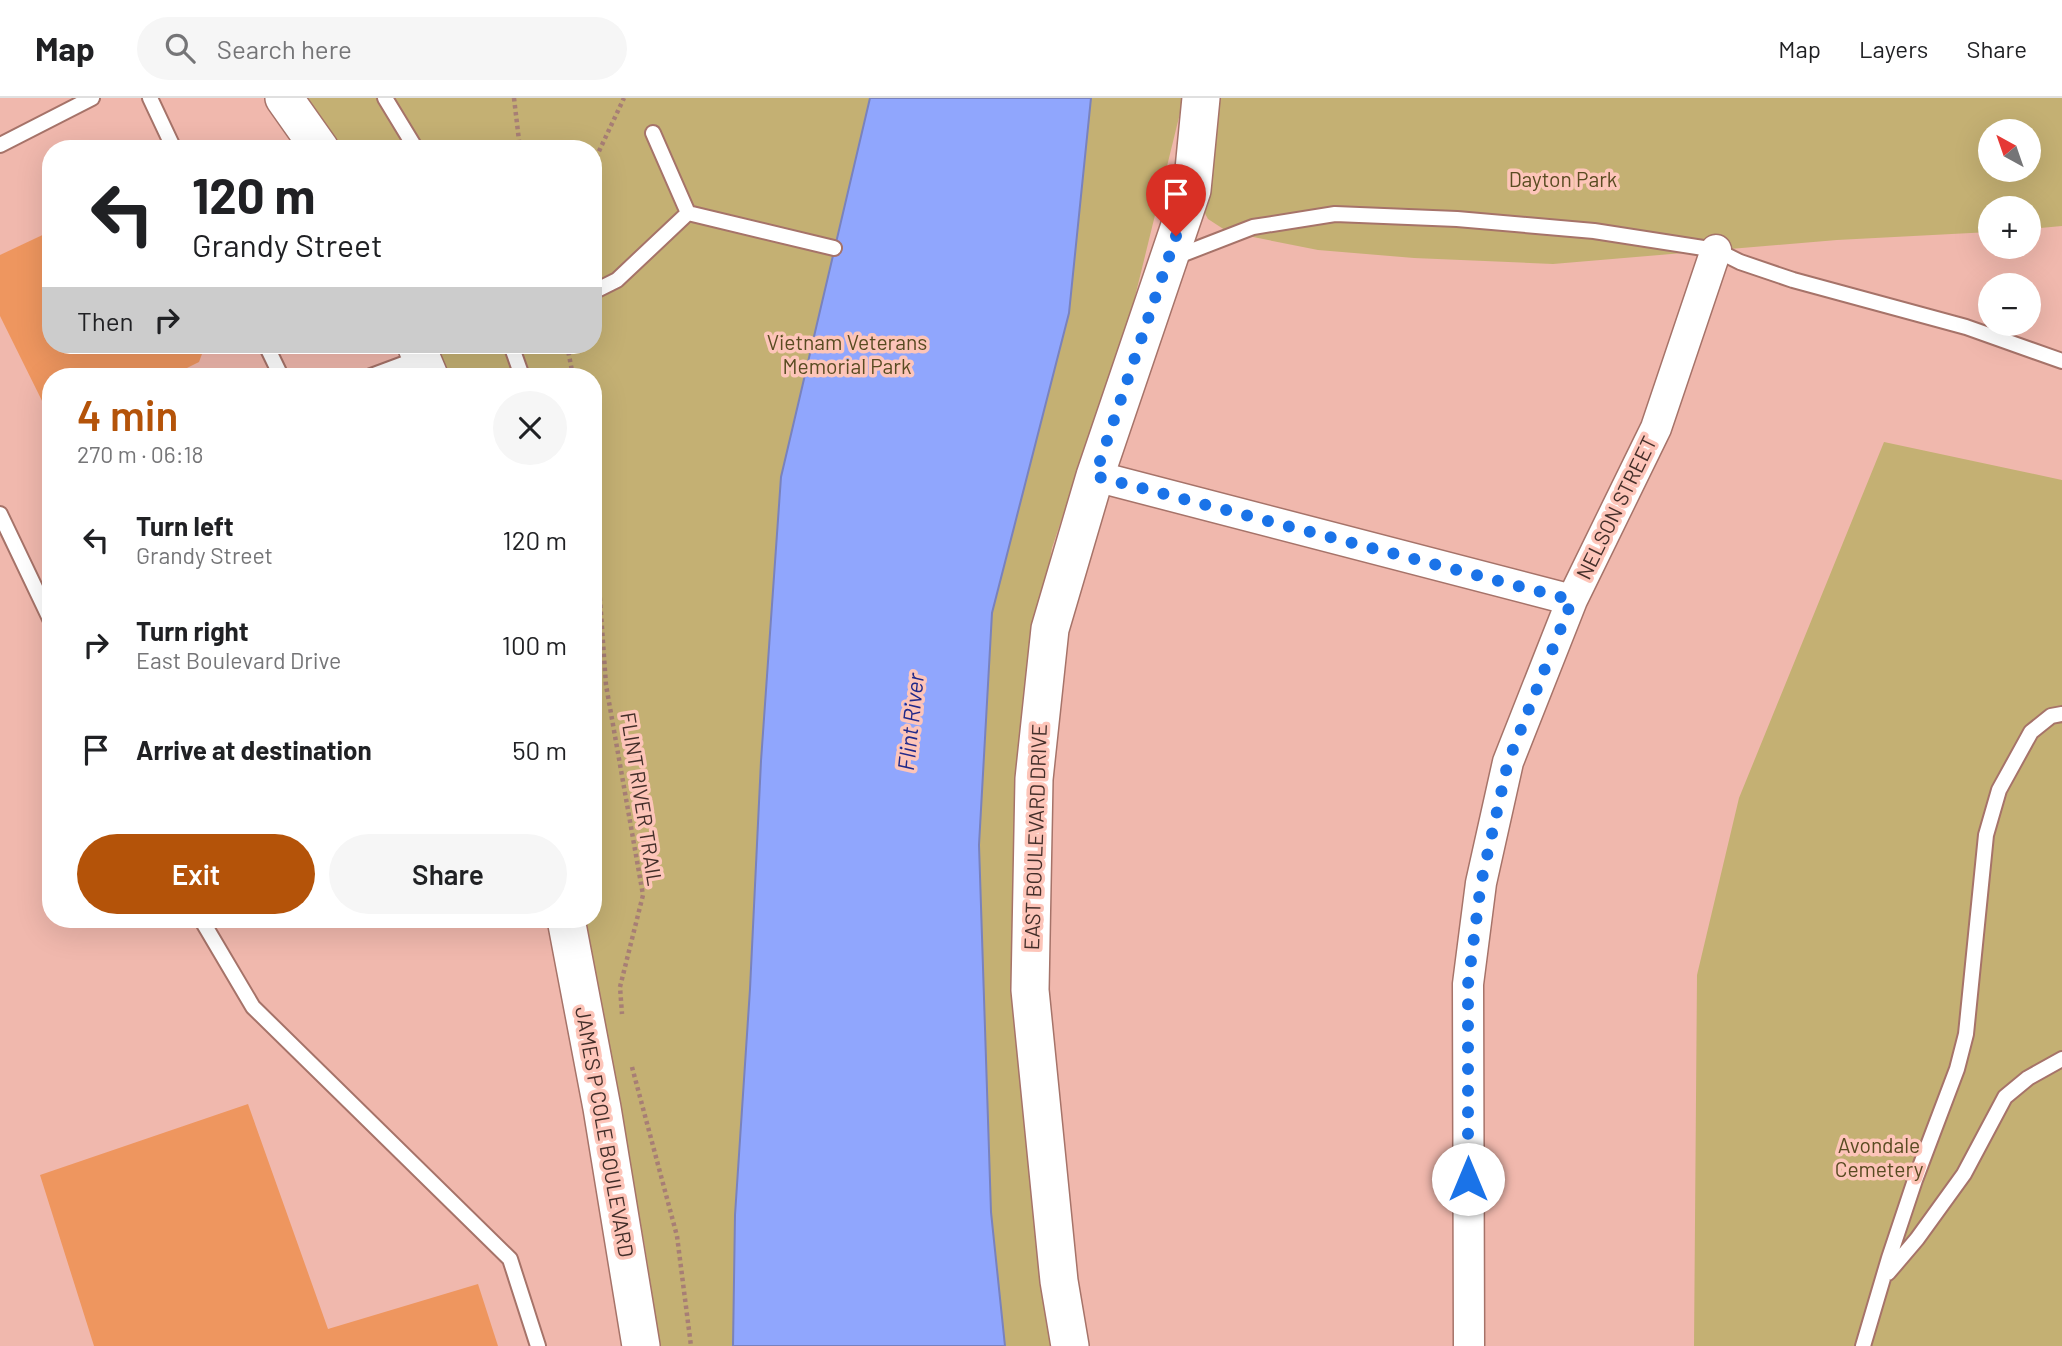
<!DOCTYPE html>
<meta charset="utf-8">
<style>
:root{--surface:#fff;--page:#f6f6f6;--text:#202124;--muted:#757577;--line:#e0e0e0;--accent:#b45309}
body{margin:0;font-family:Barlow,sans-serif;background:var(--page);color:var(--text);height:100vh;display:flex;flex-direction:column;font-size:26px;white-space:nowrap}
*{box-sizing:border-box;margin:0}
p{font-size:23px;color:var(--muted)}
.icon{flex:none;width:38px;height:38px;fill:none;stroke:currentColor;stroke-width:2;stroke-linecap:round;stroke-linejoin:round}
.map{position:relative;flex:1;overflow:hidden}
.drawer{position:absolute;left:42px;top:270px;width:560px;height:560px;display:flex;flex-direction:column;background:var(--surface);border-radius:28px;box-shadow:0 7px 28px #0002}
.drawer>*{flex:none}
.banner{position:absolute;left:42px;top:42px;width:560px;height:214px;border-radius:28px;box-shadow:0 7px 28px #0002;background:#fff;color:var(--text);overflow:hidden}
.needle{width:46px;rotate:320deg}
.buttons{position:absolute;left:1978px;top:21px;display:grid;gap:14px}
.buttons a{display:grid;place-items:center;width:63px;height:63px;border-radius:50%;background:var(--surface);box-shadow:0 7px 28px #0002;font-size:35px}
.pin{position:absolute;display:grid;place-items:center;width:60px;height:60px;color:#fff;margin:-72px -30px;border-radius:50% 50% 50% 0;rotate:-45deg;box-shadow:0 0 7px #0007}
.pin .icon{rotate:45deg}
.me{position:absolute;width:77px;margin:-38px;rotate:0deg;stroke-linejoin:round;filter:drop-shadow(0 0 5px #0008)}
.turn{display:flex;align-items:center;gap:24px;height:147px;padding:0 35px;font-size:32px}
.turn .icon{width:91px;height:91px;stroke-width:2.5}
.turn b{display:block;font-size:49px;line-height:60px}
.then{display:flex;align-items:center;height:66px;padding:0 35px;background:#0003;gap:14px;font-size:26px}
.round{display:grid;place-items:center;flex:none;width:74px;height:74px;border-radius:37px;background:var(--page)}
.overview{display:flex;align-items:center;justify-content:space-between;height:119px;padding:0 35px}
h1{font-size:42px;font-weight:600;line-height:52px;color:var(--accent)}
.action{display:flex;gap:14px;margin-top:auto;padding:14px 35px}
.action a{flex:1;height:80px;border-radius:42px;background:var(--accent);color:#fff;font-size:28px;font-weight:600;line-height:80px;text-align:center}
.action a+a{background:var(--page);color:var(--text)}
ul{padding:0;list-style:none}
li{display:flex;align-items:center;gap:21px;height:105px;padding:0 35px}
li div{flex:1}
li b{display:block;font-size:26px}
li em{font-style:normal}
header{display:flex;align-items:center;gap:42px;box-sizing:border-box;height:98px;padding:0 35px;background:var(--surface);border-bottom:2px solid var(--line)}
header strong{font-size:33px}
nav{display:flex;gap:38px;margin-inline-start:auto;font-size:24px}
.search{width:490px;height:63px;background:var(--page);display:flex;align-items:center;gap:18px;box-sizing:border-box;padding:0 24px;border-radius:38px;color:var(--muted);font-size:26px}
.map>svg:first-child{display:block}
</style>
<header>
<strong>Map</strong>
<div class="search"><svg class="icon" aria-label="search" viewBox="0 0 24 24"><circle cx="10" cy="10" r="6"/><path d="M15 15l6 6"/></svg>Search here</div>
<nav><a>Map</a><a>Layers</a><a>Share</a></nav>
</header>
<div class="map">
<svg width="2062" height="1248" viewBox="0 0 2062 1248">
<rect width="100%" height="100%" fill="#f0b8ad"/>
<path fill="#c4b073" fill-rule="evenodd" d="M 307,0 L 1181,0 L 1181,11 L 1132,211 L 1052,450 L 1028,585 L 1032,835 L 1081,1248 L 660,1248 L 645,1149 L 584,821 L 593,821 L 593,278 L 440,278 L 427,247 L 593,247 L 593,51 L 336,51 Z
M 1201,0 L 2062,0 L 2062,128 L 2028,131 L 2028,110 L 1990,110 L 1990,134 L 1837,142 L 1553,166 L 1414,160 L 1318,152 L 1228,134 L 1208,121 L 1192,92 ZM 1990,33 L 2028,33 L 2028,72 L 1990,72 Z
M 1884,344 L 2062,382 L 2062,1248 L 1694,1248 L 1697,877 L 1739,700 Z"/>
<path fill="#90a6fd" stroke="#7982bd" stroke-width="2" d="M 870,0 L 1091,0 L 1069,215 L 992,515 L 979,747 L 991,1114 L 1005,1248 L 733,1248 L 735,1117 L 750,891 L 761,663 L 781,379 Z"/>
<path fill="#ee965f" d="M 51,133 L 51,247 L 197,247 L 202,256 L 199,264 L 171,278 L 51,278 L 51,321 L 0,218 L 0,157 Z
M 248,1006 L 328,1231 L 478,1186 L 498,1248 L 94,1248 L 40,1077 Z"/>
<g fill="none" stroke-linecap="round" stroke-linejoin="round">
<g stroke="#a67369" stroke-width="18">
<path id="service" d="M 150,0 L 174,51
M 385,0 L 416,51
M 653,35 L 688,115
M 0,47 L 92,0
M 1173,160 L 1253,129 L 1335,116 L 1457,121 L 1594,133 L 1716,152 L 1740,164 L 1793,182 L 1966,229 L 2062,263
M 593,194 L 617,182 L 688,115 L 834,150
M 266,247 L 281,278
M 511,247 L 522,278
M 371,278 L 422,259
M 0,416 L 51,523
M 201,821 L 253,909 L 510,1161 L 538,1248
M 1888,1175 L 1917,1141 L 1964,1076 L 2005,999 L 2028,980 L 2062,961
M 1863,1248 L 1889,1160 L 1915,1082 L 1957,971 L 1966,936 L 1986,737 L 1999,692 L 2031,634 L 2051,618 L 2062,616"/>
</g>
<g stroke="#a67369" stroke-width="33">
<path id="minor" d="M 1095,378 L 1572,502
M 1469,1248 L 1468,886 L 1481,785 L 1508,664 L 1572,502 L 1656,330 L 1716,152"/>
</g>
<g stroke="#a67369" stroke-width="40">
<path id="tertiary" d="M 284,0 L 320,51
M 416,247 L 429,278
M 566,821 L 602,1010 L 641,1248
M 1070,1248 L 1059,1183 L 1030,892 L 1034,681 L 1050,531 L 1095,378 L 1192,92 L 1201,0"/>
</g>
<path stroke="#a77e75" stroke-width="4.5" stroke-dasharray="3.5 3.5" stroke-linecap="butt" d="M 514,0 L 520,51
M 593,66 L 624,0
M 567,247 L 573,278
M 593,402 L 606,587 L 643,797 L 620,889 L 622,916
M 632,969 L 677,1138 L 691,1248"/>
<use href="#service" stroke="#fff" stroke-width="14"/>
<use href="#minor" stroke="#fff" stroke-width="30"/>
<use href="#tertiary" stroke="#fff" stroke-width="37"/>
</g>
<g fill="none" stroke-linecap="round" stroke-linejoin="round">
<path stroke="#1a73e8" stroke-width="12" stroke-dasharray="0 21.6" d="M 1176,138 L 1095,378 L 1572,502 L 1508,664 L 1481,785 L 1468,886 L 1468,1081"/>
</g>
<g text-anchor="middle" stroke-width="7" stroke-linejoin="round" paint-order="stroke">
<g font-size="21" fill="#594b21" stroke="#fdc5b9">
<text x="1563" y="89">Dayton Park</text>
<text x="847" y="252">Vietnam Veterans<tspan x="847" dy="24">Memorial Park</tspan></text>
<text x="1879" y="1055">Avondale<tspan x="1879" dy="24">Cemetery</tspan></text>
</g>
<g font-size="21" fill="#432e29" stroke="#fdc5b9">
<text transform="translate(1617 410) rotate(-64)" y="7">NELSON STREET</text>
<text transform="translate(641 701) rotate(81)" y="7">FLINT RIVER TRAIL</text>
<text transform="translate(1036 739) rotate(-88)" y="7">EAST BOULEVARD DRIVE</text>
<text transform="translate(604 1034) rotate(80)" y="7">JAMES P COLE BOULEVARD</text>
</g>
<g font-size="23" font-style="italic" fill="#222989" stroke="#fdc5b9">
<text transform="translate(911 624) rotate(-84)" y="8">Flint River</text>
</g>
</g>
</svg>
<div class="buttons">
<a><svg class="needle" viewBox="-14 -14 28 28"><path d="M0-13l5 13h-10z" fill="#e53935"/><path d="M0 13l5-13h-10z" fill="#757577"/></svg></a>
<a>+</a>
<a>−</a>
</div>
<div class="pin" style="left:1176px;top:138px;background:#d93025"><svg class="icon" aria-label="arrive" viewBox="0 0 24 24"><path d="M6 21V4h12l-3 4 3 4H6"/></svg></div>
<svg class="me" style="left:1468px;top:1081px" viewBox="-20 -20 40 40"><circle r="19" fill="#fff"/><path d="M0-13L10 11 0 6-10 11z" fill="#1a73e8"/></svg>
<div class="banner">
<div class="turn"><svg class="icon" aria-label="left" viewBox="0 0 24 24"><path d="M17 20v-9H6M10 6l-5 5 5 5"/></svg><div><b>120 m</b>Grandy Street</div></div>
<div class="then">Then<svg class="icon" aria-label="right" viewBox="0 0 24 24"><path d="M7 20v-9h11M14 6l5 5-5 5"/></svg></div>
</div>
<section class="drawer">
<div class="overview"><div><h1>4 min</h1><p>270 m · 06:18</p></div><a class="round"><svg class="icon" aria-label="close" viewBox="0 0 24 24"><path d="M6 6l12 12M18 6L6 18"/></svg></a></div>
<ul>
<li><svg class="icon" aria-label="left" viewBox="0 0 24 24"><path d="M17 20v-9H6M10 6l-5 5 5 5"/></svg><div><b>Turn left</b><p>Grandy Street</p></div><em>120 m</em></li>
<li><svg class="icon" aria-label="right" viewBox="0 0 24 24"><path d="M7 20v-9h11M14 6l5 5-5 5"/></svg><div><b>Turn right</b><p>East Boulevard Drive</p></div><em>100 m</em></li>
<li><svg class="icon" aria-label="arrive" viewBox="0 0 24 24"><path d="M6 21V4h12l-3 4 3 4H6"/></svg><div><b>Arrive at destination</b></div><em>50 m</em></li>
</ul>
<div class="action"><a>Exit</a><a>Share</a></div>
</section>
</div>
